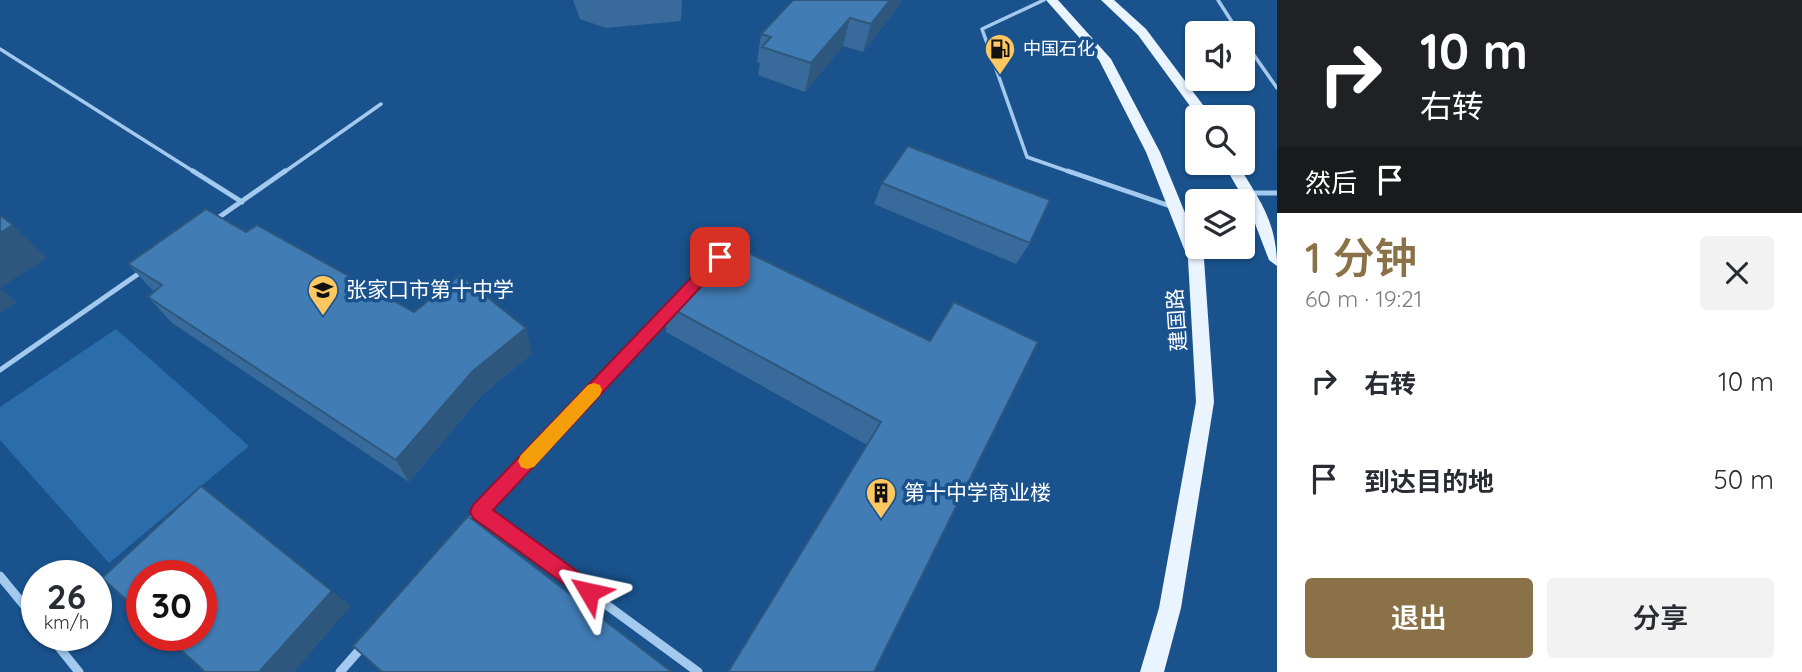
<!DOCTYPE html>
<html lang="zh">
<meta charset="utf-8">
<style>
:root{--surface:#fff;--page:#f2f2f3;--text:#2b2b33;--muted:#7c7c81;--accent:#8a7147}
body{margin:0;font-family:Quicksand,"Noto Sans SC",sans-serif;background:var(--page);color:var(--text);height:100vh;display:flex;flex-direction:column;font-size:26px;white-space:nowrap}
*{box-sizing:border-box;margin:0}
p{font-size:23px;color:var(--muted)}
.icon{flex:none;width:38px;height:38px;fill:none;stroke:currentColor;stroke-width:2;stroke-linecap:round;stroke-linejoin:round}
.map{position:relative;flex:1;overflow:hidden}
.panel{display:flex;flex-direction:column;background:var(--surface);width:525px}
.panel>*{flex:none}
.hud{background:#202124;color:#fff;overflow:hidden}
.tools{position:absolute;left:1185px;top:21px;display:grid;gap:14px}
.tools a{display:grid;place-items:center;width:70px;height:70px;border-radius:7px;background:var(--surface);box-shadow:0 2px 5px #0004;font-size:35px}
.speed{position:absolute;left:21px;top:560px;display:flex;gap:14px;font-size:35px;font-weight:700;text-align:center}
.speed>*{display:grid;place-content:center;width:91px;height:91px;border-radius:50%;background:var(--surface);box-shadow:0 2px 5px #0004;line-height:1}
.speed small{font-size:18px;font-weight:400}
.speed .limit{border:10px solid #d22;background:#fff;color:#111}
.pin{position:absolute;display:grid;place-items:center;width:60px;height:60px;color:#fff;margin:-30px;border-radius:14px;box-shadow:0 4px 10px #0006}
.me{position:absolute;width:77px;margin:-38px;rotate:306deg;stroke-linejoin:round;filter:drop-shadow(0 0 5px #0008)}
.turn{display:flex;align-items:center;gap:24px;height:147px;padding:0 28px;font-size:32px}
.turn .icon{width:91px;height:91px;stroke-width:2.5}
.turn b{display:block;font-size:49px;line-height:60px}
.then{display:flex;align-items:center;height:66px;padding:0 28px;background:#0003;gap:14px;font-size:26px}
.round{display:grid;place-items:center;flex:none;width:74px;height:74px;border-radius:7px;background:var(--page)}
.summary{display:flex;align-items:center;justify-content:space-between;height:119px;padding:0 28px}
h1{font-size:42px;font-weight:600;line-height:52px;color:var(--accent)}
.primary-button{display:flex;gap:14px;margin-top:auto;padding:14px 28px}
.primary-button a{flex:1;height:80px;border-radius:7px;background:var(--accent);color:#fff;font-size:28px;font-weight:600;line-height:80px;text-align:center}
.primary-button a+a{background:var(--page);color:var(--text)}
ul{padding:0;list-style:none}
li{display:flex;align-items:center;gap:21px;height:98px;padding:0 28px}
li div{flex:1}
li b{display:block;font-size:26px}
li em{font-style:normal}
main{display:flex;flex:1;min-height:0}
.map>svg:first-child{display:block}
</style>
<main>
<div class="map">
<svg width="1277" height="672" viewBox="0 0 1277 672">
<rect width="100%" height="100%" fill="#19528c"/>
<path fill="#2b6caa" d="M 116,329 L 249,446 L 109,563 L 0,440 L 0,407 Z"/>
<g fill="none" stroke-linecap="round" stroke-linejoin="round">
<path stroke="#a3caee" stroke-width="3.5" d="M 1044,0 L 982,29 L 1027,157 L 1073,173
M 1218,0 L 1239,33
M 1242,38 L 1277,88
M 0,49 L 196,173
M 283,173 L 381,104"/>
<path stroke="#a3caee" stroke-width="5" d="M 193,171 L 242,202
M 1068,171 L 1173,207
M 1249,193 L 1277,193
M 215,220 L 285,171
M 0,370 L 141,272
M 593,392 L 671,309"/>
<path stroke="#a3caee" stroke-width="6" d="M 480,512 L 594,390"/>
<path stroke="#a3caee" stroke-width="9" d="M 467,526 L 480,512 L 698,672
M 0,576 L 37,621
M 49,635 L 79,672
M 340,672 L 363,646"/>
<path fill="#eaf4ff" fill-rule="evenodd" d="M 1046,0 L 1058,0 L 1111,59 L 1160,152 L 1204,259 L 1214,402 L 1181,608 L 1164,672 L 1140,672 L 1159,608 L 1196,402 L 1188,259 L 1146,152 L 1099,60 Z
M 1101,0 L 1114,0 L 1146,29 L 1212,117 L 1198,117 L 1138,35 Z
M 1223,163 L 1237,163 C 1259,199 1277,222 1277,266 L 1269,260 L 1249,208 Z"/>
</g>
<path fill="#386b9b" d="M 573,0 L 682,0 L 681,21 L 606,28 L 580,19 Z
M 793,0 L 901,0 L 899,6 L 863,52 L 843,46 L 805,92 L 758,75 L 760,63 L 757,62 L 761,34 Z
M 882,183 L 1030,243 L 1016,264 L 874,204 Z
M 246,232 L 414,312 L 532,354 L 482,395 L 409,482 L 172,323 L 148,297 L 154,292 L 128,264 Z
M 667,306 L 930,341 L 867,445 L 666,332 Z"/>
<path fill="#2e577e" d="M 890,0 L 901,0 L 899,6 L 863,52 L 871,24 Z
M 850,18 L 843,46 L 805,92 L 811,63 Z
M 13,225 L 47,258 L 0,288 L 17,302 L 0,313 L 0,233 Z
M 526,328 L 532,354 L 482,395 L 409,482 L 396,460 L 473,371 Z
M 332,591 L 351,606 L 294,672 L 259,672 Z"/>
<path fill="#417cb4" stroke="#2e577e" stroke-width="2" d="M 793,0 L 890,0 L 871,24 L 850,18 L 811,63 L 762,47 L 771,37 L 761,34 Z
M 908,146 L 1050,200 L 1030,243 L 882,183 Z
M 206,209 L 246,232 L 257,225 L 414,312 L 460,275 L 526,328 L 473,371 L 396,460 L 148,297 L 162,285 L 128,264 Z
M 0,215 L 13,225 L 0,233 Z
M 724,241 L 930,341 L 954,302 L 1038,342 L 874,672 L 728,672 L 881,422 L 667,306 Z
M 201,486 L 332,591 L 259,672 L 205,672 L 165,635 L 201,635 L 201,576 L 142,576 L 142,614 L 102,578 Z
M 468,516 L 672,672 L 382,672 L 353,646 Z"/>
<path fill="#e11d48" stroke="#92132f" stroke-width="2" d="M 720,251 L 727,257 L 725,261 L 493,510 L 596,585 L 599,592 L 596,599 L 589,602 L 473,518 L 470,512 L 473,505 L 715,253 Z"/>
<path fill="#f59e0b" d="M 594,383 L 600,385 L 602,390 L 600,395 L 534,467 L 527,469 L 521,467 L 518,461 L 521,455 L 588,385 Z"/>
<defs>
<g id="fuel-pin" transform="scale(1.575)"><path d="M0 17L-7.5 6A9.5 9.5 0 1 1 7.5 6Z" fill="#ffc760" stroke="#19528c"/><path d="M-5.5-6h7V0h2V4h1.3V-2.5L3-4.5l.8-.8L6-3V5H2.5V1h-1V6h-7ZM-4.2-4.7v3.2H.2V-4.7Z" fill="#111"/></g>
<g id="school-pin" transform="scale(1.575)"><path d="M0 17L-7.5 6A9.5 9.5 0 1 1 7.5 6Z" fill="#ffc760" stroke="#19528c"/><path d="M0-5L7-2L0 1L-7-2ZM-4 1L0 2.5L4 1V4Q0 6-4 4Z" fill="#111"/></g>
<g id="building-pin" transform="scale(1.575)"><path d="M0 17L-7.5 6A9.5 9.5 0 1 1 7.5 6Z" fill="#ffc760" stroke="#19528c"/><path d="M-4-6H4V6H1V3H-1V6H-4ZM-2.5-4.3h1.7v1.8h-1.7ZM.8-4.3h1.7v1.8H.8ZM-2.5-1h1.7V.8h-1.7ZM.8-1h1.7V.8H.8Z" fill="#111"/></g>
</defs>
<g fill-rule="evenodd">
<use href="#fuel-pin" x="1000" y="49"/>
<use href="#school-pin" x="323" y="290"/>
<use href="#building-pin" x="881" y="493"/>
</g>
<g text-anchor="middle" stroke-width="7" stroke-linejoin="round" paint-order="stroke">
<g font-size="18" fill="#fff" stroke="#19528c" text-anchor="start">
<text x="1023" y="55">中国石化</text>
</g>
<g font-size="21" fill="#fff" stroke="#19528c" text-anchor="start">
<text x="346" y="297">张家口市第十中学</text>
<text x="904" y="500">第十中学商业楼</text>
</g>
<g font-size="21" fill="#fff" stroke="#19528c">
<text transform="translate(1177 320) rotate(-94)" y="7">建国路</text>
</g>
</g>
</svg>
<div class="tools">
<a><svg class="icon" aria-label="sound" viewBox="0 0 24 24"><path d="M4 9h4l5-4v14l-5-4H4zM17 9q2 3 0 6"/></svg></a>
<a><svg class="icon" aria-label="search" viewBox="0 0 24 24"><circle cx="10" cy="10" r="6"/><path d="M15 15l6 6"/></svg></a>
<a><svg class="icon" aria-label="layers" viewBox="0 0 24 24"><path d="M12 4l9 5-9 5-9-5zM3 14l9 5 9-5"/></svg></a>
</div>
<div class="speed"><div>26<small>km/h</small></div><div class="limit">30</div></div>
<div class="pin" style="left:720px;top:257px;background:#d93025"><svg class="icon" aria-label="arrive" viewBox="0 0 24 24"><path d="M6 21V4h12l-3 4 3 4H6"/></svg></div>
<svg class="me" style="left:589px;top:592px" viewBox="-20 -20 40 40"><path d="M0-17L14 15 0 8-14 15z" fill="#e11d48" stroke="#fff" stroke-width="4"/></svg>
</div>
<section class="panel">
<div class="hud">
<div class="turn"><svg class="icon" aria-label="right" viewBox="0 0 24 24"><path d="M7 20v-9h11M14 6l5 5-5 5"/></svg><div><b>10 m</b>右转</div></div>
<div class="then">然后<svg class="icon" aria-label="arrive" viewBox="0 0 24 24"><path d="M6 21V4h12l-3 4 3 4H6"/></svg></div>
</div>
<div class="summary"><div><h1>1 分钟</h1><p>60 m · 19:21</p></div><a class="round"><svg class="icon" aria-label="close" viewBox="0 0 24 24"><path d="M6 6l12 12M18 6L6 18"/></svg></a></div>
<ul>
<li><svg class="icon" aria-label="right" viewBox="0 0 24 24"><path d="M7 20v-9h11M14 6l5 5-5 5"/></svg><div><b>右转</b></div><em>10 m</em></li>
<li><svg class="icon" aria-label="arrive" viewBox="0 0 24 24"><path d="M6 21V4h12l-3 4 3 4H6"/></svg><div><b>到达目的地</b></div><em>50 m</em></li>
</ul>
<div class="primary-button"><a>退出</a><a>分享</a></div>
</section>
</main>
